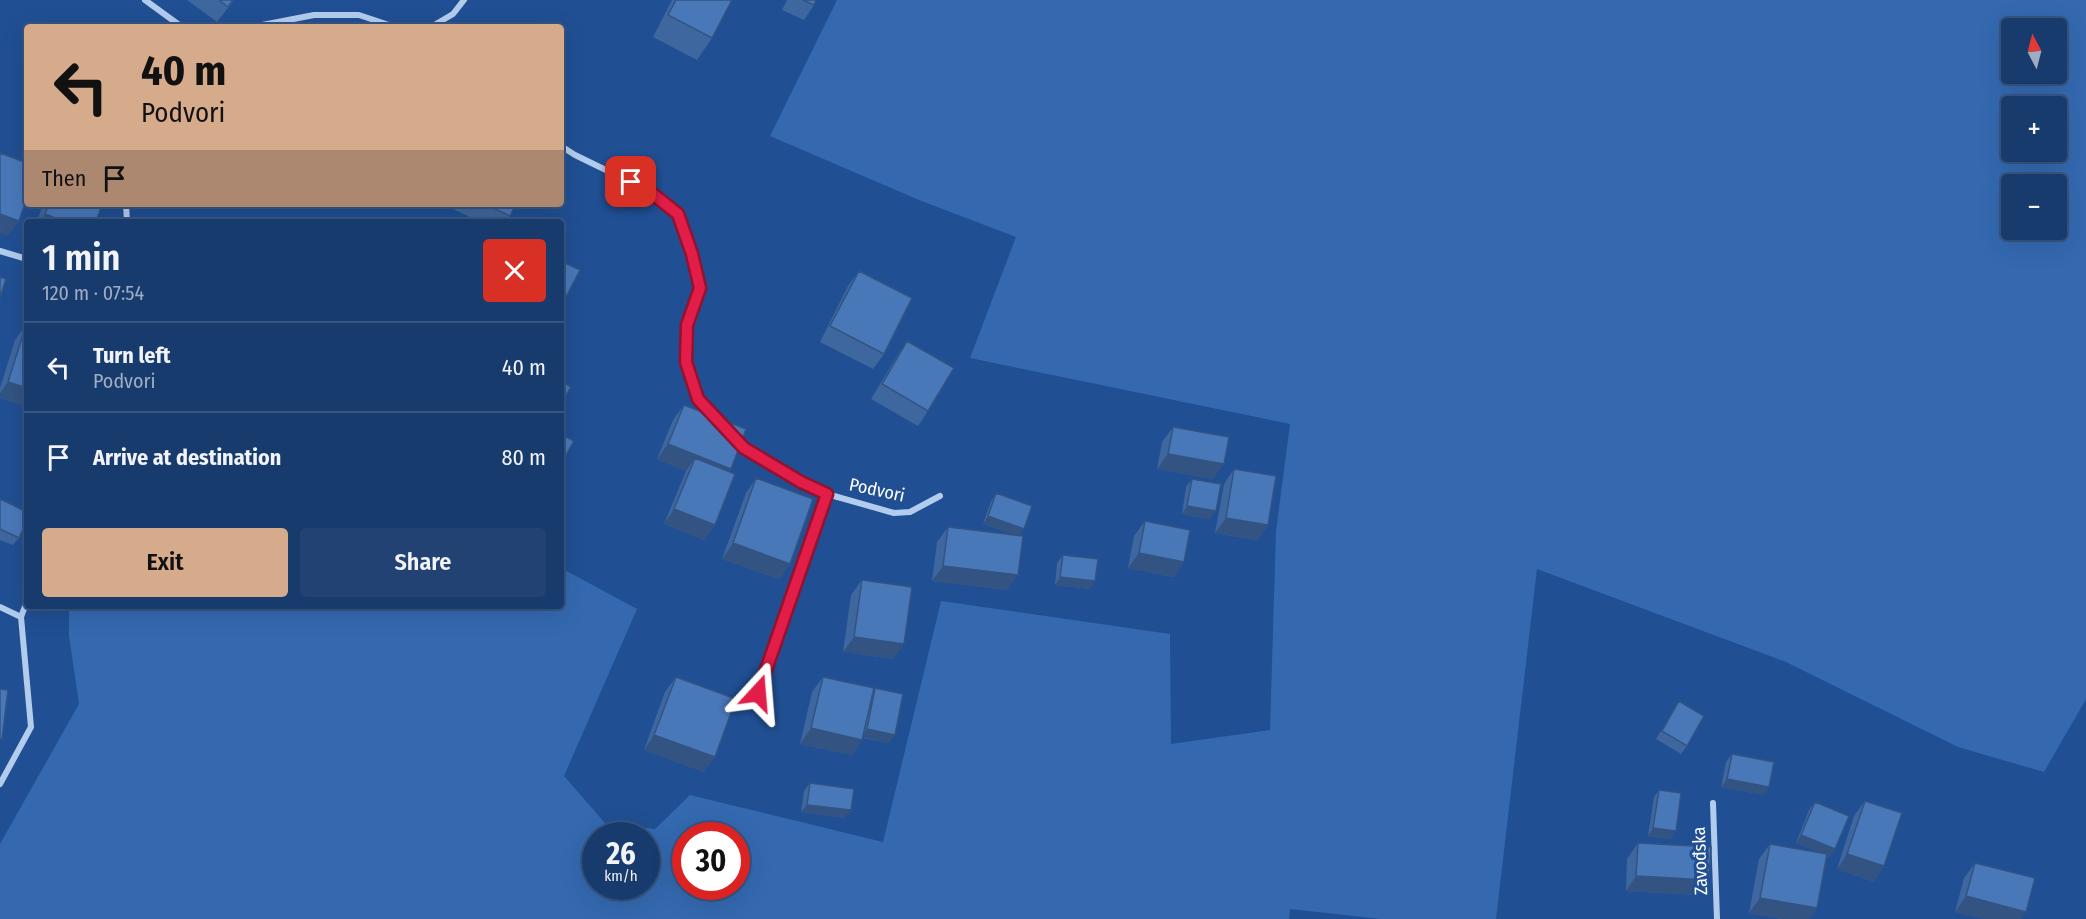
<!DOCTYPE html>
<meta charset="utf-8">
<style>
:root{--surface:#183b6e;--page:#214273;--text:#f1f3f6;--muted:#9fadc2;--line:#365581;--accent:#d6ab8b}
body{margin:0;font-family:"Fira Sans Condensed",sans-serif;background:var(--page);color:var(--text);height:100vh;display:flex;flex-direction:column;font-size:22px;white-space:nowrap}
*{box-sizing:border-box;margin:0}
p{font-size:20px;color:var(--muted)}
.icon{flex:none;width:33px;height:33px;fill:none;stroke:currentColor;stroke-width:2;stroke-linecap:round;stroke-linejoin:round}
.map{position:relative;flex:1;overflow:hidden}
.details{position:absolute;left:24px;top:219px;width:540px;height:390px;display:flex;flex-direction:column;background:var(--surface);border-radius:6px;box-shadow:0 6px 24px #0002,0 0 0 2px var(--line)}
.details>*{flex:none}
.top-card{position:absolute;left:24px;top:24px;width:540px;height:183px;border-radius:6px;box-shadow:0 6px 24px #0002,0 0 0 2px var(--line);background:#d6ab8b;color:#111;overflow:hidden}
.needle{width:39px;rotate:353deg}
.buttons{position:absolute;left:2001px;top:18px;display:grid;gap:12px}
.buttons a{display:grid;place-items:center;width:66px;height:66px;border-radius:6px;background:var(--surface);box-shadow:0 6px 24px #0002,0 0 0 2px var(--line);font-size:30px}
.speed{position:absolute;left:582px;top:822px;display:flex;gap:12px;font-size:30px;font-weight:700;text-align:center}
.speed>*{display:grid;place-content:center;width:78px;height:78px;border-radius:50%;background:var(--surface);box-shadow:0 6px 24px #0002,0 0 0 2px var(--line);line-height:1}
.speed small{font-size:15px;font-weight:400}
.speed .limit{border:9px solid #d22;background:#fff;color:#111}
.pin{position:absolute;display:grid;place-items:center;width:51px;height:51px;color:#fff;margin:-26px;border-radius:12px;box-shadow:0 3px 9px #0006}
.me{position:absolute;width:66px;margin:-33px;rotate:19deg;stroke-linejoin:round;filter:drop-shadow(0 0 4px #0008)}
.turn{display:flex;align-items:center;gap:21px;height:126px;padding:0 18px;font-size:27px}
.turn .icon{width:78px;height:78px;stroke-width:2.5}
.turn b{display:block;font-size:42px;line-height:51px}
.then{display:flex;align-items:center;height:57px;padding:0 18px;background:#0003;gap:12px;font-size:22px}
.round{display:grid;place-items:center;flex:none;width:63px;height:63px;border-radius:6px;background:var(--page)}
.overview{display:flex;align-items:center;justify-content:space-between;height:102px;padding:0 18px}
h1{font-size:36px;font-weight:600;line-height:45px}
.primary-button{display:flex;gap:12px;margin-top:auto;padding:12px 18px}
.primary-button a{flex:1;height:69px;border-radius:6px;background:var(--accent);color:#111;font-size:24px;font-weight:600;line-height:69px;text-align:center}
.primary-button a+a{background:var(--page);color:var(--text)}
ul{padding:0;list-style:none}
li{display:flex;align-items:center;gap:18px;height:90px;padding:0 18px;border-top:2px solid var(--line)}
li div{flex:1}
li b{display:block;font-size:22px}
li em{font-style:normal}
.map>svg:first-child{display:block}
</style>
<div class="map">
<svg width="2086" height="919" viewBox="0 0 2086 919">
<rect width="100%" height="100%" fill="#204f93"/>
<path fill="#3469b0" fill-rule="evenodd" d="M 837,0 L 2086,0 L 2086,699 L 2044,772 L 1958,747 L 1786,662 L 1537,569 L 1496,919 L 1381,919 L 1290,909 L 1289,919 L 0,919 L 0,844 L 79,704 L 69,636 L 69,606 L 561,606 L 561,568 L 637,609 L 564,776 L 605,823 L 655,829 L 690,795 L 883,842 L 941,601 L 1170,634 L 1171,744 L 1270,730 L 1276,531 L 1290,424 L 970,358 L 1016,237 L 919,200 L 770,136 ZM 2012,28 L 2056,28 L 2056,74 L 2012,74 ZM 2012,106 L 2056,106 L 2056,152 L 2012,152 ZM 2012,184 L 2056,184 L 2056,230 L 2012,230 ZM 596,836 L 646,836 L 646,886 L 596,886 ZM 686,836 L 736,836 L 736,886 L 686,886 Z"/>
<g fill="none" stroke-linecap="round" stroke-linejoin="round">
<path stroke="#b2ccee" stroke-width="6" d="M 145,0 L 182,27
M 252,27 L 314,15 L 359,15 L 395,27
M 431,27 L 453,14 L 464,0
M 561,146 L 575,155 L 649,191 L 678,214 L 692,254 L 700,288 L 687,325 L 686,361 L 698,399 L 719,422
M 126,204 L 127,222
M 0,251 L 27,259
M 736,440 L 744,448 L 801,482 L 827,494 L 894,513 L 910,512 L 940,496
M 0,607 L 21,617
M 758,693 L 827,494
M 0,784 L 31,727 L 21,617 L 27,601
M 1713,803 L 1717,919"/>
</g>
<path fill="#3f679f" d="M 187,0 L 234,0 L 217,22 Z
M 672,0 L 732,0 L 712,38 L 697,60 L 653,37 Z
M 787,0 L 816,0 L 814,5 L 804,20 L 782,10 Z
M 43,204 L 102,204 L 96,222 L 37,222 Z
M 443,204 L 516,204 L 506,222 L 480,222 Z
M 561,261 L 565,299 L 561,305 Z
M 859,271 L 884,354 L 873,369 L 820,342 L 848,286 Z
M 26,325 L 27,325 L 27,406 L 0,398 L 0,388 L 15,340 Z
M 907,341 L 928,411 L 918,426 L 871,399 L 897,356 Z
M 684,405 L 729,472 L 715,525 L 704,540 L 664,524 L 686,471 L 657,459 L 673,420 Z
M 1173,427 L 1213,479 L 1157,469 L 1162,442 Z
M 1234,469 L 1268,525 L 1257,540 L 1215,533 L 1224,484 Z
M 756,478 L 790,564 L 779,579 L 722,559 L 746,493 Z
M 1192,479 L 1210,519 L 1182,514 L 1186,487 Z
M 996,493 L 1019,536 L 1007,590 L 932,581 L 937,542 L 948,527 L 1015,535 L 983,524 L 991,501 Z
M 0,499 L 19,538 L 13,545 L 0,540 Z
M 1145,521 L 1184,562 L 1173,577 L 1128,568 L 1134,536 Z
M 1063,555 L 1090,589 L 1055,585 L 1057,563 Z
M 862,580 L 894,659 L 843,652 L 851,595 Z
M 676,677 L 704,772 L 644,750 L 665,692 Z
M 823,677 L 873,691 L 875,688 L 889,743 L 863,738 L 862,740 L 852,755 L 800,744 L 812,692 Z
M 1679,701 L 1687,746 L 1681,754 L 1656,739 Z
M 1732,754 L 1764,795 L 1721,787 L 1726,762 Z
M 810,783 L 845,818 L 801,812 L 804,791 Z
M 1659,790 L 1676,831 L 1670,839 L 1648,836 L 1654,797 Z
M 1865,801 L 1874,882 L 1837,869 L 1854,816 Z
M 1815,802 L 1830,857 L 1826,856 L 1817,908 L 1809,919 L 1782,919 L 1749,913 L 1759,859 L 1770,844 L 1821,853 L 1796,843 L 1809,810 Z
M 1638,843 L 1699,895 L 1626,891 L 1627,859 Z
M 1975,863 L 2021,919 L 1985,919 L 1955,912 L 1964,878 Z"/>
<path fill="#335482" d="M 0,214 L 19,221 L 8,236 L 0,233 Z
M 45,214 L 66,222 L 40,222 Z
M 8,382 L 27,388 L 27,406 L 0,398 L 0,393 Z
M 668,444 L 731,469 L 720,484 L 695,458 L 686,471 L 657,459 Z
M 1168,454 L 1224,464 L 1213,479 L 1157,469 Z
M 1187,506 L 1216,511 L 1210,519 L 1182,514 Z
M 674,509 L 715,525 L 704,540 L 664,524 Z
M 988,516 L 1024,529 L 1019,537 L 983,524 Z
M 1226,518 L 1268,525 L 1257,540 L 1215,533 Z
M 733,543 L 790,564 L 779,579 L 722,559 Z
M 1139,553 L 1184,562 L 1173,577 L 1128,568 Z
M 943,566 L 1018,575 L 1007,590 L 932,581 Z
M 1060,577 L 1095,581 L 1090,589 L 1055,585 Z
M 854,637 L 904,644 L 894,659 L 843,652 Z
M 811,728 L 862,740 L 852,755 L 800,744 Z
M 867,729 L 895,735 L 889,743 L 861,737 Z
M 654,735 L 715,757 L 704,772 L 644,750 Z
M 1727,779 L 1769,787 L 1764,795 L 1721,787 Z
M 807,805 L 851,810 L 845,818 L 801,812 Z
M 1653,828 L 1676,831 L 1670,839 L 1648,836 Z
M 1801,835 L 1835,849 L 1830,857 L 1796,843 Z
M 1847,854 L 1884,866 L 1874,882 L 1837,869 Z
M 1636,876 L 1709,880 L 1699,895 L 1626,891 Z
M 1966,896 L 2026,912 L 2021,919 L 1985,919 L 1955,912 Z
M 1760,898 L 1817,908 L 1809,919 L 1782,919 L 1749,913 Z"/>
<path fill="#4978b9" stroke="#335482" stroke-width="1.5" d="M 219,0 L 233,0 L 228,7 Z
M 676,0 L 732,0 L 712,38 L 668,15 Z
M 803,0 L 816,0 L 814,5 Z
M 0,153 L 27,163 L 27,198 L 19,221 L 0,214 Z
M 49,204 L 102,204 L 96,222 L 66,222 L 45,214 Z
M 485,204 L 516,204 L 510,216 Z
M 561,261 L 580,270 L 565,299 L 561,297 Z
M 859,271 L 912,298 L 884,354 L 830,326 Z
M 0,277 L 6,279 L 0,298 Z
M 26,325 L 27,325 L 27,388 L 8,382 Z
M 907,341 L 954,368 L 928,411 L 882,384 Z
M 561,381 L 571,387 L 561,404 Z
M 684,405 L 746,429 L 731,469 L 668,444 Z
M 1173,427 L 1229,437 L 1224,464 L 1168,454 Z
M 561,434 L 574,441 L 561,464 Z
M 695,458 L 735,474 L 715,525 L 674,509 Z
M 1234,469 L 1276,476 L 1268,525 L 1226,518 Z
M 756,478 L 813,499 L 790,564 L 733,543 Z
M 1192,479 L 1221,484 L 1216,511 L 1187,506 Z
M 996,493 L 1032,506 L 1024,529 L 988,516 Z
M 0,499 L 27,512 L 27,520 L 19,538 L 0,529 Z
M 1145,521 L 1190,530 L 1184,562 L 1139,553 Z
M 948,527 L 1023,536 L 1018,575 L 943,566 Z
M 1063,555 L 1098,559 L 1095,581 L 1060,577 Z
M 862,580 L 912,587 L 904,644 L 854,637 Z
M 676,677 L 736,699 L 715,757 L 654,735 Z
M 823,677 L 874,688 L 862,740 L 811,728 Z
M 875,688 L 903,694 L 895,735 L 867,729 Z
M 0,689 L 8,690 L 2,739 L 0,739 Z
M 1679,701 L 1704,716 L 1687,746 L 1662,731 Z
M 1732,754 L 1774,762 L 1769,787 L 1727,779 Z
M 810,783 L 854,789 L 851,810 L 807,805 Z
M 1659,790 L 1681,793 L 1676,831 L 1653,828 Z
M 1865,801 L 1902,813 L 1884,866 L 1847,854 Z
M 1815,802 L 1849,816 L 1835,849 L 1801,835 Z
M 1638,843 L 1711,847 L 1709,880 L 1636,876 Z
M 1770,844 L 1827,854 L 1817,908 L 1760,898 Z
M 1975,863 L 2035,878 L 2026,912 L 1966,896 Z"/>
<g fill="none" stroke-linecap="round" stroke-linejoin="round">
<g stroke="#92132f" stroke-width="15">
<path id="route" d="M 631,182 L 649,191 L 678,214 L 692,254 L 700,288 L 687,325 L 686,362 L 698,399 L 744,448 L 801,482 L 827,494 L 758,693"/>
</g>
<use href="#route" stroke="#e11d48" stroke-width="10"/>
</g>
<g text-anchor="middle" stroke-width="6" stroke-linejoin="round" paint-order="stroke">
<g font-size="18" fill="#fff" stroke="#204f93">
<text transform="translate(877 490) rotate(12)" y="6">Podvori</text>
<text transform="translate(1700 861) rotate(-92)" y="6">Zavođska</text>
</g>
</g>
</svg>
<div class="buttons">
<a><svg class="needle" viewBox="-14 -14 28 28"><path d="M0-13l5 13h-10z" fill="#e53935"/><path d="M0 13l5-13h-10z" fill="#9fadc2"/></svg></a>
<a>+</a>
<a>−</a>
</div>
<div class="speed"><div>26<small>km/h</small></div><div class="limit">30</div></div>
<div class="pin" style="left:631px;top:182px;background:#d93025"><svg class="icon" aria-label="arrive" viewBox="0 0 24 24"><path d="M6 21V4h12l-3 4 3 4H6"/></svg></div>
<svg class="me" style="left:758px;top:693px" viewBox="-20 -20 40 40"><path d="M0-17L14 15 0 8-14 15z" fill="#e11d48" stroke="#fff" stroke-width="4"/></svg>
<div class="top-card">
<div class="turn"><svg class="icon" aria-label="left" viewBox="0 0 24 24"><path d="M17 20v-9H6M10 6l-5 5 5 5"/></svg><div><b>40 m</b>Podvori</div></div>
<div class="then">Then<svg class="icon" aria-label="arrive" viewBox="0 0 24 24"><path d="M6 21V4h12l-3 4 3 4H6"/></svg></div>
</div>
<section class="details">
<div class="overview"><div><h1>1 min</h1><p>120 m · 07:54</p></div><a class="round" style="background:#d93025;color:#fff"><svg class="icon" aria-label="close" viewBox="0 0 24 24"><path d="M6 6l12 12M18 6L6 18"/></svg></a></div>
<ul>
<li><svg class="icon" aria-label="left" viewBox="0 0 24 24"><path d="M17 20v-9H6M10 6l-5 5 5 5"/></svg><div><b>Turn left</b><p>Podvori</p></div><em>40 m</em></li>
<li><svg class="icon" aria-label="arrive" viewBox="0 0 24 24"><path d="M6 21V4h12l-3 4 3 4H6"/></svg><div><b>Arrive at destination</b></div><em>80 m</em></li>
</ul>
<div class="primary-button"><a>Exit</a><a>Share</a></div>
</section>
</div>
